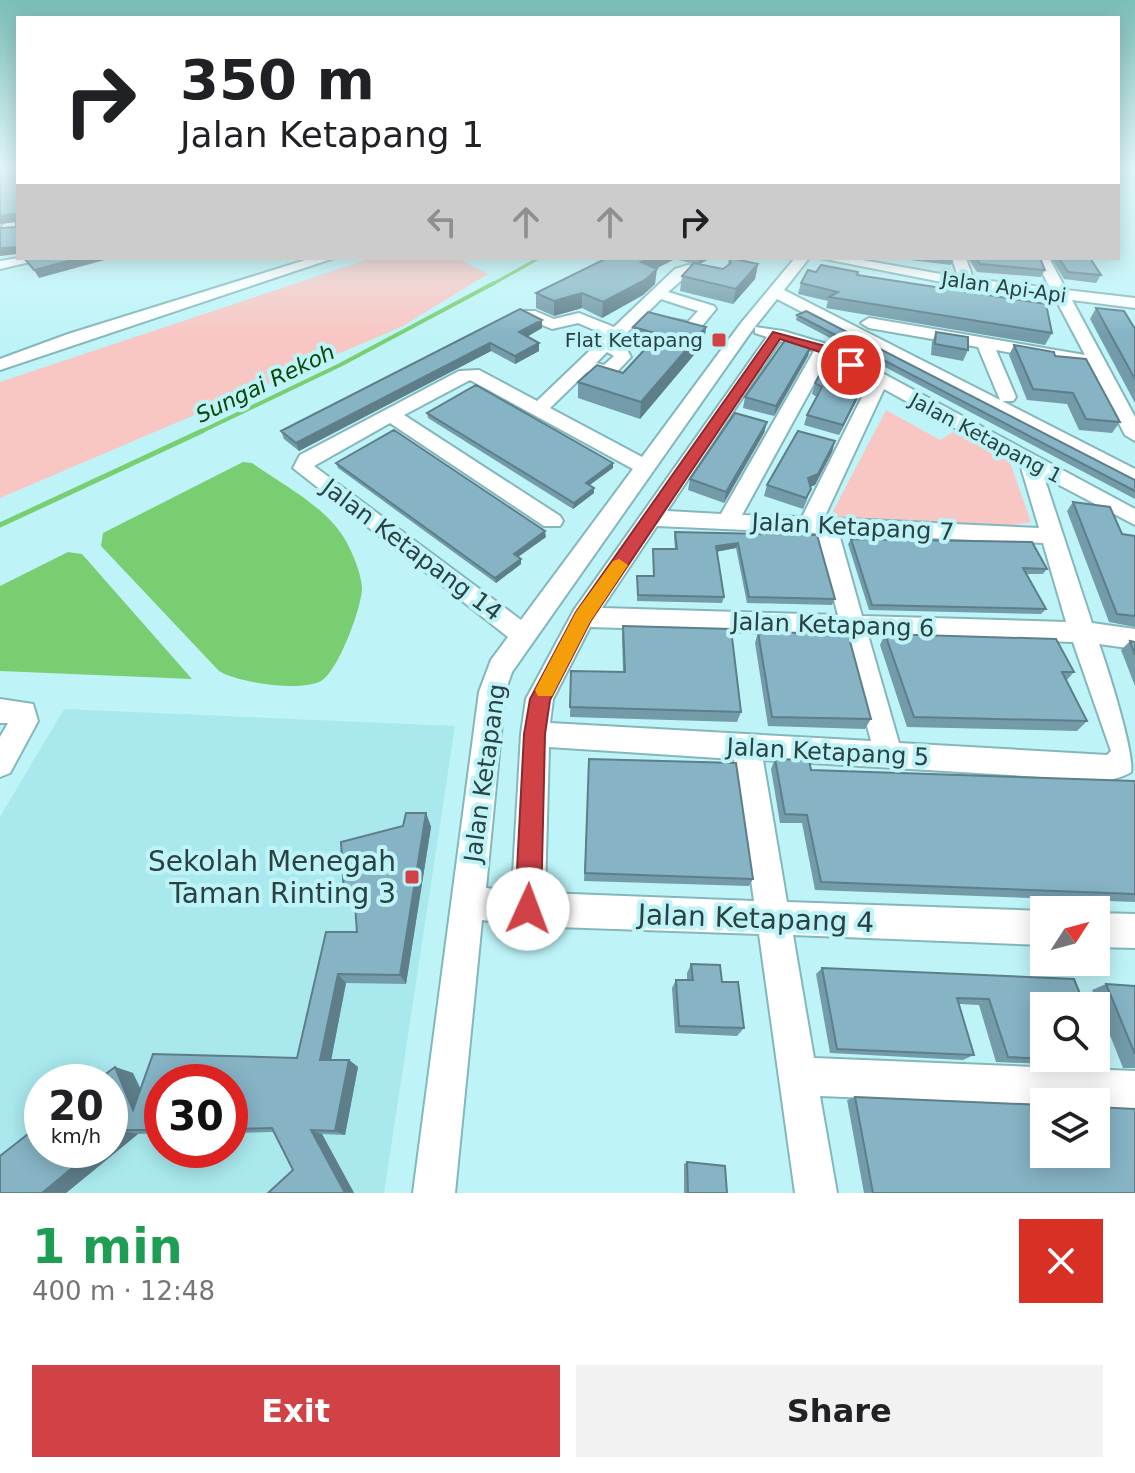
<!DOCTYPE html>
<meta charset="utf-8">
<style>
:root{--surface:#fff;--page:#f2f2f2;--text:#202124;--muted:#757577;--accent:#d14247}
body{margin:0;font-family:"DejaVu Sans",sans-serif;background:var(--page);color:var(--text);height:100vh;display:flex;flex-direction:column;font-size:30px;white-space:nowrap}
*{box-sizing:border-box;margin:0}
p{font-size:26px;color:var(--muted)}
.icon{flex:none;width:44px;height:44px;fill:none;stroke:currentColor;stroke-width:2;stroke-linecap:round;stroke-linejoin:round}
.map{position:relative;height:1193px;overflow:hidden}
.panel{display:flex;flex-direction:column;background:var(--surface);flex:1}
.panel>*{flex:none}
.top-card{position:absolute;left:16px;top:16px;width:1104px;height:244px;border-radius:0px;box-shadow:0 4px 20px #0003;background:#fff;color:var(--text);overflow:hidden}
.needle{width:52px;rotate:54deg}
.controls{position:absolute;left:1030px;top:896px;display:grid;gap:16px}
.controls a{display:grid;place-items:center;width:80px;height:80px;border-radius:0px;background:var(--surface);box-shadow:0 4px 20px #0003;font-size:40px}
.speed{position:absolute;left:24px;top:1064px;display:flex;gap:16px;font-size:40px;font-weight:700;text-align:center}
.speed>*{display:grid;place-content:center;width:104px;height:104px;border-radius:50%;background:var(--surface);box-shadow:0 4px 20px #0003;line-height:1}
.speed small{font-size:20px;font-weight:400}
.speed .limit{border:12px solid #d22;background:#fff;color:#111}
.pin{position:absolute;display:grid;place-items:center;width:68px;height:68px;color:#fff;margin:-34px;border:4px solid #fff;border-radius:50%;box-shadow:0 2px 8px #0007}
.me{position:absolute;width:88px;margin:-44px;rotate:2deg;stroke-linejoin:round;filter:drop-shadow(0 0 6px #0008)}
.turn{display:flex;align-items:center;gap:28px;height:168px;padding:0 32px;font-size:36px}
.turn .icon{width:104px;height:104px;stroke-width:2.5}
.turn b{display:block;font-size:56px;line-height:68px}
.lanes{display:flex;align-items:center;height:76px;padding:0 32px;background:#0003;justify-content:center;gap:40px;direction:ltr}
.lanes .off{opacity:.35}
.round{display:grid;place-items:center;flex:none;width:84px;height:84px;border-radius:0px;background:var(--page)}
.headline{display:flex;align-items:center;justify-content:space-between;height:136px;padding:0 32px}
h1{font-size:48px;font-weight:600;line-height:60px;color:#1e9e55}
.action{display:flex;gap:16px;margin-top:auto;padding:16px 32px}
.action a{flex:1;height:92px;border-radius:0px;background:var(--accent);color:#fff;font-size:32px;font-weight:600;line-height:92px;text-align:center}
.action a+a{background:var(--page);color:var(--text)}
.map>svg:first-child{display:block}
</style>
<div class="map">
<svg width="1135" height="1193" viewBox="0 0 1135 1193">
<rect width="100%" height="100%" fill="#bef4f8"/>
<path fill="#a9e9ee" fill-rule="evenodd" d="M 64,709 L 455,726 L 384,1193 L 0,1193 L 0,817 ZM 42,1082 L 110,1082 L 110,1150 L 42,1150 ZM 162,1082 L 230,1082 L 230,1150 L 162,1150 Z"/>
<path fill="#f8c7c4" d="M 372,258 L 457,258 L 488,274 L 401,327 L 0,498 L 0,382 Z
M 886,410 L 940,440 L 958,429 L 1008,457 L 1031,522 L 1013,525 L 843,523 L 831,515 Z"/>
<path fill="#79ce72" d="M 243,462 L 252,463 C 283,485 327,507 346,541 C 353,554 361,573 362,588 C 362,607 338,672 321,681 C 300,692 239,683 219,671 L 101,546 L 103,533 Z
M 68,552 L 82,554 L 192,679 L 0,671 L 0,586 Z"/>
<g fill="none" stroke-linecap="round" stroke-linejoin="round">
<path stroke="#79ce72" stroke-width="3" d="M 491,285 L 539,258"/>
<path stroke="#79ce72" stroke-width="4" d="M 198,433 L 340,365 L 494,283"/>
<path stroke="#79ce72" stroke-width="5" d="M 0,525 L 202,431"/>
<g stroke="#84b7bb" stroke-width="4">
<path id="minor" d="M 18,213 L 18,225 L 11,233 L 1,233 L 1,227 Z
M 18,258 L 47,258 L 0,269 L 0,261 Z
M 312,258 L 334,258 L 0,370 L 0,359 L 68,334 Z
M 795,258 L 809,258 L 784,290 L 1000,400 L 978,347 L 869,328 L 861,323 L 869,318 L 1085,355 L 1055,298 L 967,287 L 820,258 L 851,258 L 958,277 L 952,258 L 966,258 L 973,279 L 1050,288 L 1035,258 L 1049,258 L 1066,290 L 1135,298 L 1135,308 L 1072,300 L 1135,417 L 1135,441 L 1125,435 L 1090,367 L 996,350 L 1016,397 L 1013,401 L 1002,401 L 1135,469 L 1135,484 L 777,299 L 753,329 L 512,672 L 505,692 L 486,888 L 512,891 L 521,734 L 526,699 L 574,610 L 767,337 L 755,333 L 755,327 L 783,331 L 830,345 L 1135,509 L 1135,525 L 1044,477 L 1092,623 L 1135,629 L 1135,649 L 1099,644 C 1107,666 1135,754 1131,772 C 1126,776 1114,779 1107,781 L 763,760 L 787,902 L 1044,911 L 1044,945 L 793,935 L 814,1058 L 1135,1071 L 1135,1109 L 1096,1108 L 1096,1102 L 1044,1102 L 1044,1105 L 820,1096 L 837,1193 L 795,1193 L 759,934 L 528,926 L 482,920 L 455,1193 L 413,1193 L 479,692 L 491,660 L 508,637 L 293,468 L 300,455 L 459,371 L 479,370 L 537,401 L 606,335 L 578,323 L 552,329 L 523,317 L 523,311 L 535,311 L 554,319 L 579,313 L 614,327 L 675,269 L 688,265 L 723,273 L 725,276 L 718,280 L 689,274 L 668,292 L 714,306 L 716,309 L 698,331 L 660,326 L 658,323 L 666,318 L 688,322 L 698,311 L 661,299 L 616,344 L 625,346 L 631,357 L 614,375 L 587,372 L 550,408 L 642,457 L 741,323 ZM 780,341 L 814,351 L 721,514 L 667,511 ZM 607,352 L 614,356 L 604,365 L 596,363 ZM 828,358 L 870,381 L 802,517 L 742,515 ZM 470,380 L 633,469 L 521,620 L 314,466 L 390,423 L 544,526 L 560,526 L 563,521 L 560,516 L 404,415 ZM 884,389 L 1020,464 L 1039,528 L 824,518 ZM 657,526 L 816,533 L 838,615 L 602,608 ZM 839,534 L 1043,543 L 1066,622 L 862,616 ZM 590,627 L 843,635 L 871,741 L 550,723 L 553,699 ZM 868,635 L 1073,642 L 1111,751 L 1107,755 L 899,743 ZM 549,747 L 734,759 L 754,901 L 545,893 Z
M 0,699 L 33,704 L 38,721 L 10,773 L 0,777 L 0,737 L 8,723 L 0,723 Z
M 1096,913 L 1135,914 L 1135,948 L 1096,947 Z"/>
</g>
<use href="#minor" fill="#fff" fill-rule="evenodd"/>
</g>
<path fill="#739ba9" d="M 607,258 L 711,258 L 699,264 L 723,269 L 728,266 L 729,258 L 758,264 L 755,279 L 733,304 L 680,291 L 682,276 L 694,264 L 675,259 L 656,268 L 655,284 L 643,295 L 602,318 L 582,308 L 554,316 L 536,308 L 536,293 Z
M 893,258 L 954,258 L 951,265 Z
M 968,258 L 1040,258 L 1045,270 L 1041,277 L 977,272 Z
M 1051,258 L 1090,258 L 1101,275 L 1096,283 L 1064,279 Z
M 816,272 L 857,275 L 1052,333 L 1045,345 L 826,308 L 828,301 L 798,294 L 801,283 Z
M 1096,308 L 1135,329 L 1135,403 L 1090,319 Z
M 797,315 L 1135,480 L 1135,499 L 796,320 Z
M 542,320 L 542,328 L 527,337 L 539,351 L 515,364 L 491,351 L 299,451 L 284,439 L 281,431 Z
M 633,327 L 706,327 L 704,343 L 640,419 L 578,398 L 578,382 L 623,373 L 647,347 L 632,343 Z
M 936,332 L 968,350 L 963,361 L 931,355 L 932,342 Z
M 1014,345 L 1055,356 L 1120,422 L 1112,433 L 1079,430 L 1067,404 L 1027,400 L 1009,355 Z
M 811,346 L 808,356 L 774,416 L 743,408 L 745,397 Z
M 815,383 L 865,384 L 839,435 L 804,425 L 807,415 L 817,397 L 812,394 Z
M 427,413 L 613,468 L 590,485 L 594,493 L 573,509 L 428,418 Z
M 767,422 L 764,433 L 724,503 L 688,490 L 690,479 Z
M 835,441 L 832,452 L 815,485 L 810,487 L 807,500 L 803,509 L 764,496 L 767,485 Z
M 336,463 L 546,537 L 518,557 L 521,559 L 521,564 L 496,583 L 338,468 Z
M 1073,502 L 1122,534 L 1135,536 L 1135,627 L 1109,622 L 1067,511 Z
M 675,532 L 817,535 L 835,599 L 832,605 L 747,603 L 736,548 L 716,552 L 724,597 L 722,603 L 637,601 L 637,576 L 653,576 L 653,549 L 675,549 L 674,537 Z
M 851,539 L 1047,569 L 1043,574 L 1026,574 L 1046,609 L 1041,614 L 869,610 L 848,544 Z
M 623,626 L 741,712 L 737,722 L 570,717 L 571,671 L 623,672 L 622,637 Z
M 758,632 L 871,719 L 865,729 L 768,726 L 755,643 Z
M 885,634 L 1074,672 L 1066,681 L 1087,721 L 1077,731 L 907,727 L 880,645 Z
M 1130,641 L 1135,642 L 1135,686 L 1121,650 Z
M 589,759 L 753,879 L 749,886 L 584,881 Z
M 775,759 L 811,770 L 1135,781 L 1135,902 L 815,890 L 802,823 L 780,823 L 771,769 Z
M 406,813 L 426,813 L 431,827 L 406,984 L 346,983 L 331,1060 L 349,1060 L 358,1067 L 345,1135 L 322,1134 L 354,1193 L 268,1193 L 293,1170 L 273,1132 L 230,1133 L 230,1082 L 162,1082 L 162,1133 L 138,1134 L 66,1193 L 0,1193 L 0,1156 L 42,1123 L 42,1150 L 110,1150 L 110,1082 L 95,1082 L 115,1067 L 133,1073 L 141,1089 L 153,1054 L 297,1058 L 326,932 L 357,932 L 355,904 L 352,905 L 344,894 L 341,842 L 403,826 Z
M 691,964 L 722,982 L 744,1028 L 737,1036 L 675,1033 L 672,988 L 676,980 L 687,980 L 687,973 Z
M 822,968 L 1074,979 L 1107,1062 L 1093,1066 L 996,1062 L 979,1005 L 959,1004 L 974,1055 L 963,1060 L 830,1053 L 816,974 Z
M 1106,984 L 1135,986 L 1135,1068 L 1123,1068 L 1092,990 Z
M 855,1097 L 1135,1193 L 864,1193 L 847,1100 Z
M 687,1162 L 727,1193 L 684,1193 L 684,1164 Z"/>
<path fill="#5e7e8a" d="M 16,214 L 18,222 L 0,224 L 0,216 Z
M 15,246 L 18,254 L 0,256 L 0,248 Z
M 80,258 L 112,258 L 39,278 L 34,270 Z
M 649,258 L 675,258 L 675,259 L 640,277 L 641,262 Z
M 699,258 L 711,258 L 698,265 Z
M 758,264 L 755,279 L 733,304 L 736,289 Z
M 657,269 L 655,284 L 643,295 L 602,318 L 603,302 Z
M 582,293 L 582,308 L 554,316 L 554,301 Z
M 542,320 L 542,328 L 519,341 L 519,332 Z
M 706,327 L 704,343 L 640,419 L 641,402 Z
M 490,343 L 491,351 L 299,451 L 296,443 Z
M 539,343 L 539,351 L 515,364 L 515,356 Z
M 811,346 L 808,356 L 774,416 L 776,406 Z
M 869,373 L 865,384 L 839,435 L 843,425 Z
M 767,422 L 764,433 L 724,503 L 726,492 Z
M 835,441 L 832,452 L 815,485 L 804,489 L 808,478 Z
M 613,463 L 613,468 L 585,488 L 586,483 Z
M 594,488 L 594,493 L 573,509 L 574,503 Z
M 545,531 L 546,537 L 515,559 L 514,554 Z
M 738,543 L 736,548 L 714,552 L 716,546 Z
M 521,559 L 521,564 L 496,583 L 495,578 Z
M 426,813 L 431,827 L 406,984 L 400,975 Z
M 354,891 L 361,902 L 352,905 L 344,894 Z
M 338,974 L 346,983 L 330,1066 L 320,1060 Z
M 349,1060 L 358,1067 L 345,1135 L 335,1131 Z
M 115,1067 L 133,1073 L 151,1115 L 133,1110 Z
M 119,1130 L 138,1134 L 66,1193 L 42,1193 L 94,1150 L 110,1150 L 110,1137 Z
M 311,1130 L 322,1134 L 354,1193 L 345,1193 Z"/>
<path fill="#86b4c5" stroke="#5e7e8a" stroke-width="2" d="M 0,169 L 18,169 L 18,247 L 0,248 L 0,228 L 16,227 L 16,214 L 0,216 Z
M 24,258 L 80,258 L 34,270 Z
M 607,258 L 649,258 L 641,262 L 657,269 L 645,280 L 603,302 L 582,293 L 554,301 L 536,293 Z
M 729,258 L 758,264 L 736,289 L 682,276 L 694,263 L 723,269 L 731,263 Z
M 976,258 L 1040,258 L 1045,270 L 980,264 Z
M 1059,258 L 1090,258 L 1101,275 L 1068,272 Z
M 821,265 L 858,272 L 857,275 L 1046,304 L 1052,333 L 829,297 L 838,292 L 801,283 L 808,270 L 816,272 Z
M 1096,308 L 1124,311 L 1135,329 L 1135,379 Z
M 520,309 L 542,320 L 519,332 L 539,343 L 515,356 L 490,343 L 296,443 L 281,431 Z
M 806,311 L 1135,480 L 1135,491 L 797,315 Z
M 648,312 L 706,327 L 641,402 L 578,382 L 597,365 L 623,373 L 659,334 L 633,327 Z
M 936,332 L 968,337 L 968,350 L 935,344 Z
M 786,339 L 811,346 L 776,406 L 745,397 Z
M 1014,345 L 1054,352 L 1055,356 L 1086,359 L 1120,422 L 1086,419 L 1073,393 L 1033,389 Z
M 827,362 L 869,373 L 843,425 L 807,415 L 822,387 L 815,383 Z
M 476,385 L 613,463 L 586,483 L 594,488 L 574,503 L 427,413 Z
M 735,413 L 767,422 L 726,492 L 690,479 Z
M 394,430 L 545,531 L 514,554 L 521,559 L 495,578 L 336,463 Z
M 798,431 L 835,441 L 818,474 L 808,478 L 811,489 L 806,498 L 767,485 Z
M 1073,502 L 1110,507 L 1122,534 L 1135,536 L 1135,616 L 1117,614 Z
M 675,532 L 817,535 L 835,599 L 749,597 L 738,543 L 716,546 L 724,597 L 638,595 L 637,576 L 654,576 L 653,549 L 677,549 Z
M 851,539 L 1032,542 L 1047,569 L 1023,568 L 1046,609 L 872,605 Z
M 623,626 L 731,629 L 741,712 L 570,707 L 571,671 L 625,672 Z
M 758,632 L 848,634 L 871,719 L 772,717 Z
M 885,634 L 1056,639 L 1074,672 L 1062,672 L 1087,721 L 914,717 Z
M 1130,641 L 1135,642 L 1135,655 Z
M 589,759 L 736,763 L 753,879 L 585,873 Z
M 775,759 L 809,760 L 811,770 L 1135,781 L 1135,894 L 821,882 L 807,815 L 785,814 Z
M 406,813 L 426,813 L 400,975 L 338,974 L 320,1060 L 349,1060 L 335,1131 L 311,1130 L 345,1193 L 268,1193 L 293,1170 L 272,1128 L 230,1129 L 230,1082 L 162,1082 L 162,1130 L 119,1130 L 110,1137 L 110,1082 L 95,1082 L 115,1067 L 133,1110 L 153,1054 L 297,1058 L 326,932 L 357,932 L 354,891 L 344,894 L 341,842 L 403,826 Z
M 691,964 L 720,965 L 722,982 L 738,982 L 744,1028 L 679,1026 L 676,980 L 693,980 Z
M 822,968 L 1074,979 L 1085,1006 L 1044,1006 L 1044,1058 L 1096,1058 L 1096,1034 L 1107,1062 L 1008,1057 L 989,999 L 957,998 L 974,1055 L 837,1049 Z
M 1106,984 L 1135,986 L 1135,1054 Z
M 855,1097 L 1044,1105 L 1044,1154 L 1096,1154 L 1096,1107 L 1135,1109 L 1135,1193 L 873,1193 Z
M 42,1123 L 42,1150 L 94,1150 L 42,1193 L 0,1193 L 0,1156 Z
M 687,1162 L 725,1166 L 727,1193 L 688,1193 Z"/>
<linearGradient id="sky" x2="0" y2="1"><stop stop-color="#7bbeb9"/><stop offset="0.5" stop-color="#e2fafc"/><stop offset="1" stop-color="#e2fafc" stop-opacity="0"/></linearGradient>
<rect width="1135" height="336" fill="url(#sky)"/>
<path fill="#d14247" stroke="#882b2e" stroke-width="2" d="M 773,332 L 829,347 L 858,365 L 847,368 L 820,352 L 780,339 L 590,622 L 550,700 L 545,734 L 541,909 L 537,918 L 528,922 L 519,918 L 515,909 L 524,734 L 530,699 L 576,612 Z"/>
<path fill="#f59e0b" d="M 619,559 L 628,565 L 590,622 L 552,696 L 538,696 L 535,690 L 576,612 L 613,561 Z"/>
<g fill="#d14247" stroke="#bef4f8" stroke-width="3">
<rect x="711" y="332" width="16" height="16" rx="4"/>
<rect x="404" y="869" width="16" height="16" rx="4"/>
</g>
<g text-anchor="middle" stroke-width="8" stroke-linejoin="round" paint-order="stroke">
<g font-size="20" fill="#2b4142" stroke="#bef4f8">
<text transform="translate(1004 287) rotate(8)" y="7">Jalan Api-Api</text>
<text transform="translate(986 438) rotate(28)" y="7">Jalan Ketapang 1</text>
</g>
<g font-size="20" fill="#2b4142" stroke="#bef4f8" text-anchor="end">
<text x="703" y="347">Flat Ketapang</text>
</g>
<g font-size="22" font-style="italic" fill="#0b4709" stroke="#bef4f8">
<text transform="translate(265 383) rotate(-26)" y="8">Sungai Rekoh</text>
</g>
<g font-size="24" fill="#2b4142" stroke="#bef4f8">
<text transform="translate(853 527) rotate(3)" y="8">Jalan Ketapang 7</text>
<text transform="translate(412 550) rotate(37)" y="8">Jalan Ketapang 14</text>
<text transform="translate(833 625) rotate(2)" y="8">Jalan Ketapang 6</text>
<text transform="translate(828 752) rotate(3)" y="8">Jalan Ketapang 5</text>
<text transform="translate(485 773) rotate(-82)" y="8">Jalan Ketapang</text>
</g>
<g font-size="28" fill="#2b4142" stroke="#bef4f8" text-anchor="end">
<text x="396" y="871">Sekolah Menegah<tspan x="396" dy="32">Taman Rinting 3</tspan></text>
</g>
<g font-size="28" fill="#2b4142" stroke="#bef4f8">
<text transform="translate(756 918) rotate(2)" y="10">Jalan Ketapang 4</text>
</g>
</g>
</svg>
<div class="controls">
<a><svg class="needle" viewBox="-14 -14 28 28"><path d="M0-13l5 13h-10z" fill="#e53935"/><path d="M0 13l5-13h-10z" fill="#757577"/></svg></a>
<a><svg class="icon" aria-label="search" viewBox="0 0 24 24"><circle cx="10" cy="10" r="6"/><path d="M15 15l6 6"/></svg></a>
<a><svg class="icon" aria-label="layers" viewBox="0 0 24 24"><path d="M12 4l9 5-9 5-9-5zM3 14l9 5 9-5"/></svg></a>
</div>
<div class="speed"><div>20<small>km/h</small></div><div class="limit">30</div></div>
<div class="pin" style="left:851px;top:365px;background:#d93025"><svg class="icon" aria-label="arrive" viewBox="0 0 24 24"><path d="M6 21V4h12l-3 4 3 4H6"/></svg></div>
<svg class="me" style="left:528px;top:909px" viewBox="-20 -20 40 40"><circle r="19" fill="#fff"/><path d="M0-13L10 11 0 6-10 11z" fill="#d14247"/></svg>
<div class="top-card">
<div class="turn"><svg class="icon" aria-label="right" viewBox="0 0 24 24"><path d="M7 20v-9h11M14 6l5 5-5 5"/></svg><div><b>350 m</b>Jalan Ketapang 1</div></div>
<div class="lanes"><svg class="icon off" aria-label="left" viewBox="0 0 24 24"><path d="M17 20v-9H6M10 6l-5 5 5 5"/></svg><svg class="icon off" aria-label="ahead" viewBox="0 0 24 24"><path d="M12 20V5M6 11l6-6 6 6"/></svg><svg class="icon off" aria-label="ahead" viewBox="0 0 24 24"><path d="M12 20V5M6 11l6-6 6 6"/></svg><svg class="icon" aria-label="right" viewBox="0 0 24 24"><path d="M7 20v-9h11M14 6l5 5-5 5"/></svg></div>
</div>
</div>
<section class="panel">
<div class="headline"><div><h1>1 min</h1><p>400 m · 12:48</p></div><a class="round" style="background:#d93025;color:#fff"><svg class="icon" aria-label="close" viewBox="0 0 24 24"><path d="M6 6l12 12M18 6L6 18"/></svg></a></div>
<div class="action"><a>Exit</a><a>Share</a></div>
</section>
